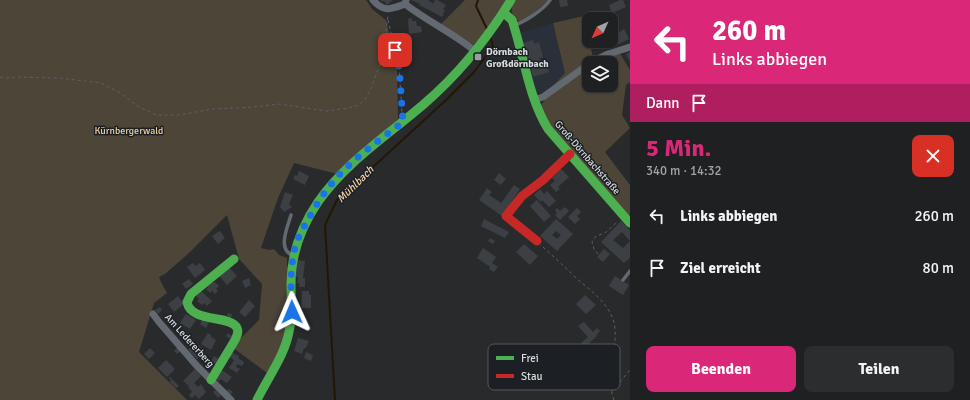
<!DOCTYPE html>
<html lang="de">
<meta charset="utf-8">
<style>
:root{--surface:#1e2021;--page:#2b2d2e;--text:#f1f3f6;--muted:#a1a3a5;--line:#3c3e3f;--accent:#db2777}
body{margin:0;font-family:Signika,sans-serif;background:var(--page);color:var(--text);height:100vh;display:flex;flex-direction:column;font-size:15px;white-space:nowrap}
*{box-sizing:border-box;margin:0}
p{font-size:13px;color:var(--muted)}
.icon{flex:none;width:22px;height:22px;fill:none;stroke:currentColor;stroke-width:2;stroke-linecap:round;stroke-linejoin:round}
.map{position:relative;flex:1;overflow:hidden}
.drawer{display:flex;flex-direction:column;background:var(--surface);width:340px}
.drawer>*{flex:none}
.hud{background:#db2777;color:#fff;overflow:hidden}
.needle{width:26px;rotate:225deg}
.tools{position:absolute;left:582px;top:12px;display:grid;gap:8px}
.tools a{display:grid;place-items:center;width:36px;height:36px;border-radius:8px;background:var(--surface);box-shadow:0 1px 3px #0004,0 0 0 1px var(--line);font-size:20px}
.pin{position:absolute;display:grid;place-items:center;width:34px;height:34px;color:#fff;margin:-17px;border-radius:8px;box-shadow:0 2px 6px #0006}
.me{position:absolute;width:44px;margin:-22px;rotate:359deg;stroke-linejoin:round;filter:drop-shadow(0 0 3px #0008)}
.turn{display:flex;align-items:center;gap:14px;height:84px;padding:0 16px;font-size:18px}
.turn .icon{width:52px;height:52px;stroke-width:2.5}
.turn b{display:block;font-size:28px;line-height:34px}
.then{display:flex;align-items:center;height:38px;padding:0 16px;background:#0003;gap:8px;font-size:15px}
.round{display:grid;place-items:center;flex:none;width:42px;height:42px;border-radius:8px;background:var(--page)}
.headline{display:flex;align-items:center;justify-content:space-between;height:68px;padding:0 16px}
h1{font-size:24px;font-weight:700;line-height:30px;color:var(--accent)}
.cta{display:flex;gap:8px;margin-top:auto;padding:8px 16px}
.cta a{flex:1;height:46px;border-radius:8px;background:var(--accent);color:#fff;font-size:16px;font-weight:700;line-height:46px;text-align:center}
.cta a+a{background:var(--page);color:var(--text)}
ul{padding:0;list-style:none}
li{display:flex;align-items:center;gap:12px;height:52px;padding:0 16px}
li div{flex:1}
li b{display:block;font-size:15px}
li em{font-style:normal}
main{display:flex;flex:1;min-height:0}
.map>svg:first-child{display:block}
</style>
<main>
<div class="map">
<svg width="630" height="400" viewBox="0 0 630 400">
<rect width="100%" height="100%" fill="#282a2c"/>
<path fill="#2a3039" d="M 553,23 L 565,73 L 549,90 L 543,94 L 538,93 L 535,89 L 519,33 Z"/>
<path fill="#4c4538" d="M 0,0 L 366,0 L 372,9 L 386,20 L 397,65 L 398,119 L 337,174 L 294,163 L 278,198 L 261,248 L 269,250 L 274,249 L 279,255 L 287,258 L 287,328 L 280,351 L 267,373 L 232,347 L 259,320 L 262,284 L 239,259 L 227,215 L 189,253 L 165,274 L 159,277 L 162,284 L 167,293 L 154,303 L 139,352 L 187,400 L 0,400 Z
M 465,0 L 506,0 L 483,35 L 474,45 L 440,25 Z
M 515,0 L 548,0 C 543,5 526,21 520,21 C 516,21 514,18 513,15 C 510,9 512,5 515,0 Z
M 584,16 L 593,58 L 549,90 L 565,73 L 553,23 Z
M 619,52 L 630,70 L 630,82 L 626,85 L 622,115 L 630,128 L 605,152 L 630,185 L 630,214 L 627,216 L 551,129 L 540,107 L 545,99 L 589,67 L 589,85 L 611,85 L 611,63 L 595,63 Z"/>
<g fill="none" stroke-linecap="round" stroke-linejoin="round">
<path stroke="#221705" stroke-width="2" d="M 478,0 L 476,6 L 487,29
M 335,400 L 325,225 L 337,200 L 445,101 L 474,72 L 493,47 L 491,39"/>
</g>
<path fill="#3c4045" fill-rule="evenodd" d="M 381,0 L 393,0 L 387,5 L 384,1 L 382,2 Z
M 411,0 L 428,0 L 433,4 L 435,0 L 437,0 L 446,5 L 443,9 L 445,10 L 442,17 L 427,9 L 419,5 L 420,4 Z
M 559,0 L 567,0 L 568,6 L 560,7 Z
M 620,0 L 623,0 L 626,7 L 612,13 L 609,5 Z
M 600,11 L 604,17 L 600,19 L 593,19 L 591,15 Z
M 412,18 L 412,21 L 416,21 L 417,26 L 421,26 L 422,32 L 409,34 L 408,19 Z
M 624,29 L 629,39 L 608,49 L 604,41 L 611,41 L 611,38 L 620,33 L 619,32 Z
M 533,40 L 534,44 L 539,42 L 543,57 L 539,58 L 542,67 L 546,66 L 549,72 L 533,77 L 523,43 Z
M 595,41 L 603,41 L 600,44 L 596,46 L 594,42 Z
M 630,52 L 630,62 L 626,54 Z
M 561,169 L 569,177 L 558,187 L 560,189 L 556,192 L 550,185 L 555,181 L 552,178 Z
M 299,171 L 309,176 L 305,185 L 293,179 L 295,175 L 297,176 Z
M 499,173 L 506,179 L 501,185 L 494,180 Z
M 514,185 L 520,189 L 502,216 L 479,200 L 487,188 L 492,192 L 489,195 L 501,203 Z
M 540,189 L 544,194 L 547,191 L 556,201 L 549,207 L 542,200 L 541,202 L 534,195 Z
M 285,192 L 293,195 L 289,204 L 292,207 L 284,212 L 280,207 Z
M 537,200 L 551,216 L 544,222 L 530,206 Z
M 565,207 L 569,211 L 560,220 L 555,215 L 557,213 L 555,210 L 557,208 L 560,211 Z
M 577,208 L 581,212 L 577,216 L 580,219 L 575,224 L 568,217 Z
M 484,219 L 509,232 L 505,238 L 481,226 Z
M 556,219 L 573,234 L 557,251 L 540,236 ZM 556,231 L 561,235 L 557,239 L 552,235 Z
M 621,221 L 630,230 L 630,241 L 622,232 L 613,240 L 623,248 L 630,241 L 630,258 L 624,263 L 601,242 Z
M 220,231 L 225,238 L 218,244 L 212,236 Z
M 490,238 L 495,241 L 493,244 L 488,241 Z
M 524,244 L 538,256 L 530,265 L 516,252 Z
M 483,248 L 496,257 L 492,263 L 498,267 L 494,272 L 489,269 L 490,267 L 477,258 Z
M 604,249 L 610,254 L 603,262 L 597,257 Z
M 296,260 L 305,261 L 303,278 L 305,278 L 305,287 L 299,287 L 299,283 L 297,283 L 298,277 L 294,276 Z
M 193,263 L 196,266 L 200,263 L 205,270 L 195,278 L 187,267 Z
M 229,267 L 237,276 L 227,285 L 219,276 Z
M 615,276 L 629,285 L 623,295 L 609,286 Z
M 249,278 L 251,285 L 245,288 L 242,281 Z
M 189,279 L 193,284 L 186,289 L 182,284 Z
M 213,282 L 214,283 L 215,282 L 219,286 L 216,289 L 218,291 L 215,294 L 212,291 L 210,293 L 206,289 L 208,288 L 207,287 Z
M 201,291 L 212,301 L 207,306 L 204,303 L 202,305 L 197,301 L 199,299 L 196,296 Z
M 302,291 L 309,291 L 309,295 L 311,295 L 311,308 L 301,308 Z
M 585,295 L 596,305 L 586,314 L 576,304 Z
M 178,296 L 184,304 L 174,312 L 168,304 Z
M 249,300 L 255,306 L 245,317 L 239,312 Z
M 160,307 L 162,310 L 158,314 L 155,310 Z
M 228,313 L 232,314 L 231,318 L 227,316 Z
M 186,314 L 196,320 L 190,329 L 180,323 Z
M 203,318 L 209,322 L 206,328 L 200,324 Z
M 584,322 L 593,332 L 597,328 L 600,331 L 596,336 L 597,336 L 585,347 L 581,343 L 588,337 L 578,326 Z
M 208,333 L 212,336 L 211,337 L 216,340 L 211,350 L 201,344 Z
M 228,333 L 232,336 L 230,339 L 226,336 Z
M 298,338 L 309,341 L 306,348 L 304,348 L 302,354 L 294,351 Z
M 194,344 L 197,347 L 199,345 L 204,351 L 199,355 L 200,356 L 197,359 L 188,350 Z
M 178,347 L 181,351 L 177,354 L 174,351 Z
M 150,348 L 155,353 L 149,359 L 144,354 Z
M 231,352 L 239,356 L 238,358 L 244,362 L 242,366 L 237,364 L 236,367 L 240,369 L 237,373 L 229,368 L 234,360 L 228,356 Z
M 306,352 L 313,355 L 311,361 L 304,358 Z
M 214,356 L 219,359 L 215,364 L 211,361 Z
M 166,360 L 175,369 L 167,377 L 158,368 Z
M 195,369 L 201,376 L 194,383 L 198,387 L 201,384 L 206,392 L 199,399 L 195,395 L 192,398 L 189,395 L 192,392 L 188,387 L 189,386 L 183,381 Z
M 222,370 L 232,377 L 227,383 L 221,379 L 219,381 L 216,379 Z
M 170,377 L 179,386 L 176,388 L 170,382 L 171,380 L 169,378 Z
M 229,389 L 233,392 L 229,396 L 225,392 Z
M 216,390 L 221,395 L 218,398 L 213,392 Z"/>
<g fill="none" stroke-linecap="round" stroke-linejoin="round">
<path stroke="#5d6065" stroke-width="1" stroke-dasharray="3 3" stroke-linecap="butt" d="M 388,20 L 399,65 L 402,113
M 0,77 L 7,78 L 17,77 L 59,78 L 101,83 L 119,92 L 139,107 L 156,115 L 179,115 L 213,109 L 254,107 L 279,104 L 326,111 L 348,108 L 359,105 L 366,98 L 371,88 L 382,59 L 388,16
M 543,247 C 554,257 565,267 576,278 C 590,290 606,301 613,319 C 616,327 615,337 615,346 C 614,363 607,383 614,400
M 598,254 L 594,249 L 592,242 L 596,236 L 605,233 L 617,222
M 612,391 L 630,370"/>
<path stroke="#636971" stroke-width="3.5" d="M 515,25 C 526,21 543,10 550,0
M 291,215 C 288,226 277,249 292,255
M 623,280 L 630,271"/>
<path stroke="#636971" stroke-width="7" d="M 373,0 C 384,13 391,9 405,4
M 406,0 L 405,4 C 427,21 453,33 475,51
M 590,63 L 608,54 L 630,47
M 534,100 L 543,97 L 589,64
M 153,314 L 159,322 L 197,366 L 231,400"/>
<path stroke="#4caf50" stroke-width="9" d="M 504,13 L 512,20 C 524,56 528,96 548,129 L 630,223
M 211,380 L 235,340 C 237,336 239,332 237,328 C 231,314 191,324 187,302 L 191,294 L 234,259
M 257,400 C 268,377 284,357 289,332 C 293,316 291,300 291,284 C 291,254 301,227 318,202 C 346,162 388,135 424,104 C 459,74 487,39 511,0"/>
<path stroke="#c62828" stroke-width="9" d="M 537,241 L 506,216 L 522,196 L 543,180 L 570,154"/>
</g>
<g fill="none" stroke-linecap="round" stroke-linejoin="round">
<path stroke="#1a73e8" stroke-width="7" stroke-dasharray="0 12.6" d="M 292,312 C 291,293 290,275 293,257 C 295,243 301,231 308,220 C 316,204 327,188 339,175 C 358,155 381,139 403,122 L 399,65 L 395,50"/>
</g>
<rect fill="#9a9c9f" stroke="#1c2024" stroke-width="1.5" x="474" y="53" width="8" height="8" rx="2"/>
<g text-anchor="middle" stroke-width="3" stroke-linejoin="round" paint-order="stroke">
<g font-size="10" font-weight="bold" fill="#d7dadd" stroke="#1c2024" text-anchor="start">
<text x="486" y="55">Dörnbach<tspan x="486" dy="12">Großdörnbach</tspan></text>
</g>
<g font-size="10" fill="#f0d2a2" stroke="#1c2024">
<text x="129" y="134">Kürnbergerwald</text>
</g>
<g font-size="10" fill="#d7dadd" stroke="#1c2024">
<text transform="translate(588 157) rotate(49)" y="4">Groß-Dörnbachstraße</text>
<text transform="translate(190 340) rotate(48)" y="4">Am Ledererberg</text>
</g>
<g font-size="11" font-style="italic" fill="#f0d2a2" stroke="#1c2024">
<text transform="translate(355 184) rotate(-45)" y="4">Mühlbach</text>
</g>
</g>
<rect x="488" y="344" width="132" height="46" rx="6" fill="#1c2024" stroke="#54585c" stroke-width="1"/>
<rect x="496" y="356" width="18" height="4" fill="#4caf50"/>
<rect x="496" y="374" width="18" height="4" fill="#c62828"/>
<g font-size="11" fill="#d7dadd">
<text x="521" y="362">Frei</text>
<text x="521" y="380">Stau</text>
</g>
</svg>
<div class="tools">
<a><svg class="needle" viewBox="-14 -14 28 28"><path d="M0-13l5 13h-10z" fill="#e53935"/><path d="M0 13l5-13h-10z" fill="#a1a3a5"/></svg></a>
<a><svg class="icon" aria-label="layers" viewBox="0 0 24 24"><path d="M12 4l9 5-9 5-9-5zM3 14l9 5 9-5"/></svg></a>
</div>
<div class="pin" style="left:395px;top:50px;background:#d93025"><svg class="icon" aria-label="arrive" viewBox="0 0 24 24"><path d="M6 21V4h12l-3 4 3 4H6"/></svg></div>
<svg class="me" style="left:292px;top:312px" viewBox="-20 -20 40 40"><path d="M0-17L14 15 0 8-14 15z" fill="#1a73e8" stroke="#fff" stroke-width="4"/></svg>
</div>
<section class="drawer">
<div class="hud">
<div class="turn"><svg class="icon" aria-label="left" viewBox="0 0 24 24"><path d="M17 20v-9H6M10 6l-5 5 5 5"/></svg><div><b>260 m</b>Links abbiegen</div></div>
<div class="then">Dann<svg class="icon" aria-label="arrive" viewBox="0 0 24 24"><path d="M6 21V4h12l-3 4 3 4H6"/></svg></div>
</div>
<div class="headline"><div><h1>5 Min.</h1><p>340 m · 14:32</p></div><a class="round" style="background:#d93025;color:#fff"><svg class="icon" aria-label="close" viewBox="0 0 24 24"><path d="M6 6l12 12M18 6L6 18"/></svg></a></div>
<ul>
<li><svg class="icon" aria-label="left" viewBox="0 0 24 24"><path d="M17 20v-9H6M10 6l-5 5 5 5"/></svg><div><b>Links abbiegen</b></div><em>260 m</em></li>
<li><svg class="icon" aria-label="arrive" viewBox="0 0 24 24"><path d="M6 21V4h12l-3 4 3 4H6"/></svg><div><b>Ziel erreicht</b></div><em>80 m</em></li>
</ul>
<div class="cta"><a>Beenden</a><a>Teilen</a></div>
</section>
</main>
